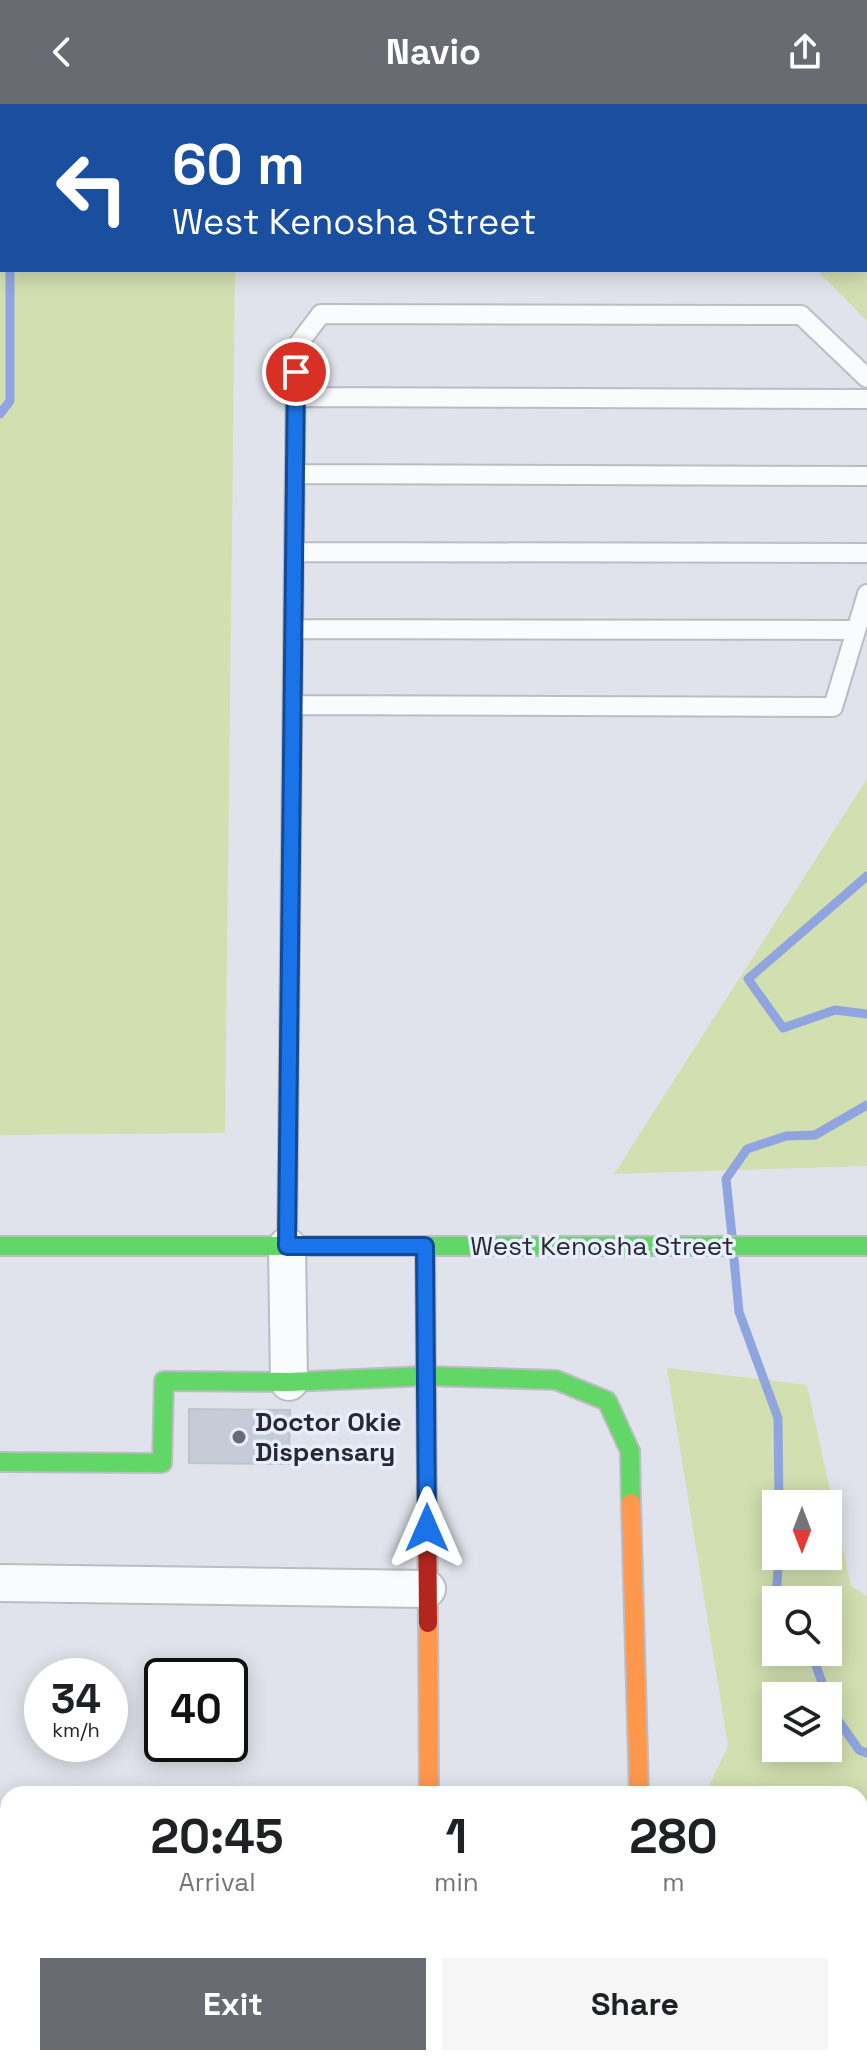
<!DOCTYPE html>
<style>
:root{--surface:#fff;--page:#f6f6f6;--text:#202124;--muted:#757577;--accent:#686b71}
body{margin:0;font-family:"Space Grotesk",sans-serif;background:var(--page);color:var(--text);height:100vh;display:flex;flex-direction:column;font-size:30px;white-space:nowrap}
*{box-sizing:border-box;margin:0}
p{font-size:26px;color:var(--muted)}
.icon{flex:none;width:44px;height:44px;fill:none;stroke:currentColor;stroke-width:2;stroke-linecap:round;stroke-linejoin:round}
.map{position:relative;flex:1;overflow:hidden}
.details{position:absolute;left:0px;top:1682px;width:868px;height:280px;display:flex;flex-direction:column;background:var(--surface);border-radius:24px 24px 0 0;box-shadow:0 4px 20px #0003}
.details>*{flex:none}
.guide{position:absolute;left:0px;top:0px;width:868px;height:168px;box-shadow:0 4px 20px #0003;background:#1a4fa0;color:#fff;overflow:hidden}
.needle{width:52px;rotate:180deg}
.tools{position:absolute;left:762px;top:1386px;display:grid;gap:16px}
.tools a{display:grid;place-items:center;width:80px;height:80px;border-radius:0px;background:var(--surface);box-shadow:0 4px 20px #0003;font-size:40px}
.speed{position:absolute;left:24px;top:1554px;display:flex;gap:16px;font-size:40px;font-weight:700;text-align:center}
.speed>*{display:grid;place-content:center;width:104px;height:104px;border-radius:50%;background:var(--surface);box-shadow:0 4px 20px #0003;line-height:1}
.speed small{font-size:20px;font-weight:400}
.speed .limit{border:4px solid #111;border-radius:12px;background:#fff;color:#111}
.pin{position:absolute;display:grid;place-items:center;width:68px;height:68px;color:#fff;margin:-34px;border:4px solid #fff;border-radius:50%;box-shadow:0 2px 8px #0007}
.me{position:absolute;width:88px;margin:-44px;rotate:0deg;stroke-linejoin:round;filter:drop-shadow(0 0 6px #0008)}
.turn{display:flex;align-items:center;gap:28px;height:168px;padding:0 40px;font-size:36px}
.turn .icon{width:104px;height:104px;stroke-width:2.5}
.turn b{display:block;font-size:56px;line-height:68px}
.eta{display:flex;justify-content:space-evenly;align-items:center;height:136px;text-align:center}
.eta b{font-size:48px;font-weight:800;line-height:56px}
.action{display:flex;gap:16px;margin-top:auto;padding:16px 40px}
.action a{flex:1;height:92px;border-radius:0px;background:var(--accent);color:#fff;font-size:32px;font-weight:800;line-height:92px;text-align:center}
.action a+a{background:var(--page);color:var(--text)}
header{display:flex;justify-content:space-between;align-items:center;height:104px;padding:0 40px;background:var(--accent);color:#fff;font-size:36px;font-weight:800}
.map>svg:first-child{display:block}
</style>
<header><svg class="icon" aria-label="back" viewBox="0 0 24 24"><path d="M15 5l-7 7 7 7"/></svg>Navio<svg class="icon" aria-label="share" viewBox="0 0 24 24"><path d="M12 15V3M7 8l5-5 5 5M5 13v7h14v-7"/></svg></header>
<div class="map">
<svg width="867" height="1962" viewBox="0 0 867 1962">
<rect width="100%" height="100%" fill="#e0e3eb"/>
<path fill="#d2dfb0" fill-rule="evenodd" d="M 0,0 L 867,0 L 867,217 L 817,166 L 866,166 L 866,2 L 2,2 L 2,166 L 235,166 L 225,1029 L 0,1031 Z
M 867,675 L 867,1062 L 614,1070 Z
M 667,1264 L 807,1281 L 851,1482 L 867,1492 L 867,1962 L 327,1962 L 327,1954 L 860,1954 L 860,1690 L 705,1690 L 728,1642 ZM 776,1400 L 828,1400 L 828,1452 L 776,1452 ZM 776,1496 L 828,1496 L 828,1548 L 776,1548 ZM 776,1592 L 828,1592 L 828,1644 L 776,1644 Z"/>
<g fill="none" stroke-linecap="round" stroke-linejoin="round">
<path stroke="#90a5e0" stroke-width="9" d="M 816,0 L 818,2
M 16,2 L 17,0
M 866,53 L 867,54
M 0,310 L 10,297 L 10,166
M 867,772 L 748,875 L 783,924 L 835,906 L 867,910
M 732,1132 L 726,1075 L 747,1045 L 786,1032 L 815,1031 L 867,1001
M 734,1155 L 739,1208 L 778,1314 L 779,1400
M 778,1496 L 776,1493 L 779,1452
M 811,1548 L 827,1592
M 828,1596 L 831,1606 L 859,1646 L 867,1649"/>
</g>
<path fill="#c5cbd7" stroke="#c0c3c9" stroke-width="2" d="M 189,1305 L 290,1306 L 289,1360 L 189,1359 Z"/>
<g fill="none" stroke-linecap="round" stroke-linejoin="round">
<g stroke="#bbbdc3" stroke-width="22">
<path id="lane" d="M 296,293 L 867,295
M 295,370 L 867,372
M 294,448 L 867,449
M 294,525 L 856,526
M 293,601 L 833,603 L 867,490
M 287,1142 L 296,243 L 321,210 L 801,211 L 867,274"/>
</g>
<g stroke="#bbbdc3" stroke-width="40">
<path id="street" d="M 287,1142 L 289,1278
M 0,1479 L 427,1485
M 0,1722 L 8,1722"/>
</g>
<g stroke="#bbbdc3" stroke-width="22">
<path id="fast" d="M 0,1142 L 867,1142
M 0,1358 L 162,1359 L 164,1277 L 289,1278 L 426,1272 L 556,1276 L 607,1297 L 630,1347 L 631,1399"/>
</g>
<g stroke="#bbbdc3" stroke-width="22">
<path id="slow" d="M 631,1399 L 639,1690
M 428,1519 L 429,1690"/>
</g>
<g stroke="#bbbdc3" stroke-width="22">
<path id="jam" d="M 425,1142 L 428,1519"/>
</g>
<use href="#lane" stroke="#fafbfc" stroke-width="18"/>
<use href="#street" stroke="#fafbfc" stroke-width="36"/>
<use href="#fast" stroke="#63d668" stroke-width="18"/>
<use href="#slow" stroke="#ff974d" stroke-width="18"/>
<use href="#jam" stroke="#b3261e" stroke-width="18"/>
</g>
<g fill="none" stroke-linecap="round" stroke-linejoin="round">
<g stroke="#114b97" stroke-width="20">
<path id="route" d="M 296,268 L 287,1142 L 425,1142 L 427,1424"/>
</g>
<use href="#route" stroke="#1a73e8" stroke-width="14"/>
</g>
<circle fill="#686b71" stroke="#e8eefd" stroke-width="3" cx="239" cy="1333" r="8"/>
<g text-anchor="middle" stroke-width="7" stroke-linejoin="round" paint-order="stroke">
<g font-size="26" fill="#282a2f" stroke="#e8eefd">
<text x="602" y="1151">West Kenosha Street</text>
</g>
<g font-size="26" font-weight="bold" fill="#282a2f" stroke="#e8eefd" text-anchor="start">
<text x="255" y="1327">Doctor Okie<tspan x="255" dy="30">Dispensary</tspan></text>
</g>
</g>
</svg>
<div class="tools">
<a><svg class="needle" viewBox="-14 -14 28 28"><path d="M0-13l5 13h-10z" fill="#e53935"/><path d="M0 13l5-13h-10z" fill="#757577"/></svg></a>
<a><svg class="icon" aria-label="search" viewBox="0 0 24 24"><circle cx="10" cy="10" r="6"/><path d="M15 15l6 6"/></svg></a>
<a><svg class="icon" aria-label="layers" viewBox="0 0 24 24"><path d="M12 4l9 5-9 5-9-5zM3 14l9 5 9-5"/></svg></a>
</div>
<div class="speed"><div>34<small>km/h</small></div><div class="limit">40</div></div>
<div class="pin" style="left:296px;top:268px;background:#d93025"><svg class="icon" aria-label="arrive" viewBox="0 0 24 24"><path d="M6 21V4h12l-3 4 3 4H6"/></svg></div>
<svg class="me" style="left:427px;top:1424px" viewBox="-20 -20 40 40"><path d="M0-17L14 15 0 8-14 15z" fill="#1a73e8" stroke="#fff" stroke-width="4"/></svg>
<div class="guide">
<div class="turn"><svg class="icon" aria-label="left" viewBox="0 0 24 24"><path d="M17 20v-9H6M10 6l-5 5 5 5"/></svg><div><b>60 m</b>West Kenosha Street</div></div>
</div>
<section class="details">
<div class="eta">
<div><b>20:45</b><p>Arrival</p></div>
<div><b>1</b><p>min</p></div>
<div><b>280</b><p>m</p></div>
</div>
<div class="action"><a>Exit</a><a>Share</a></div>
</section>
</div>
